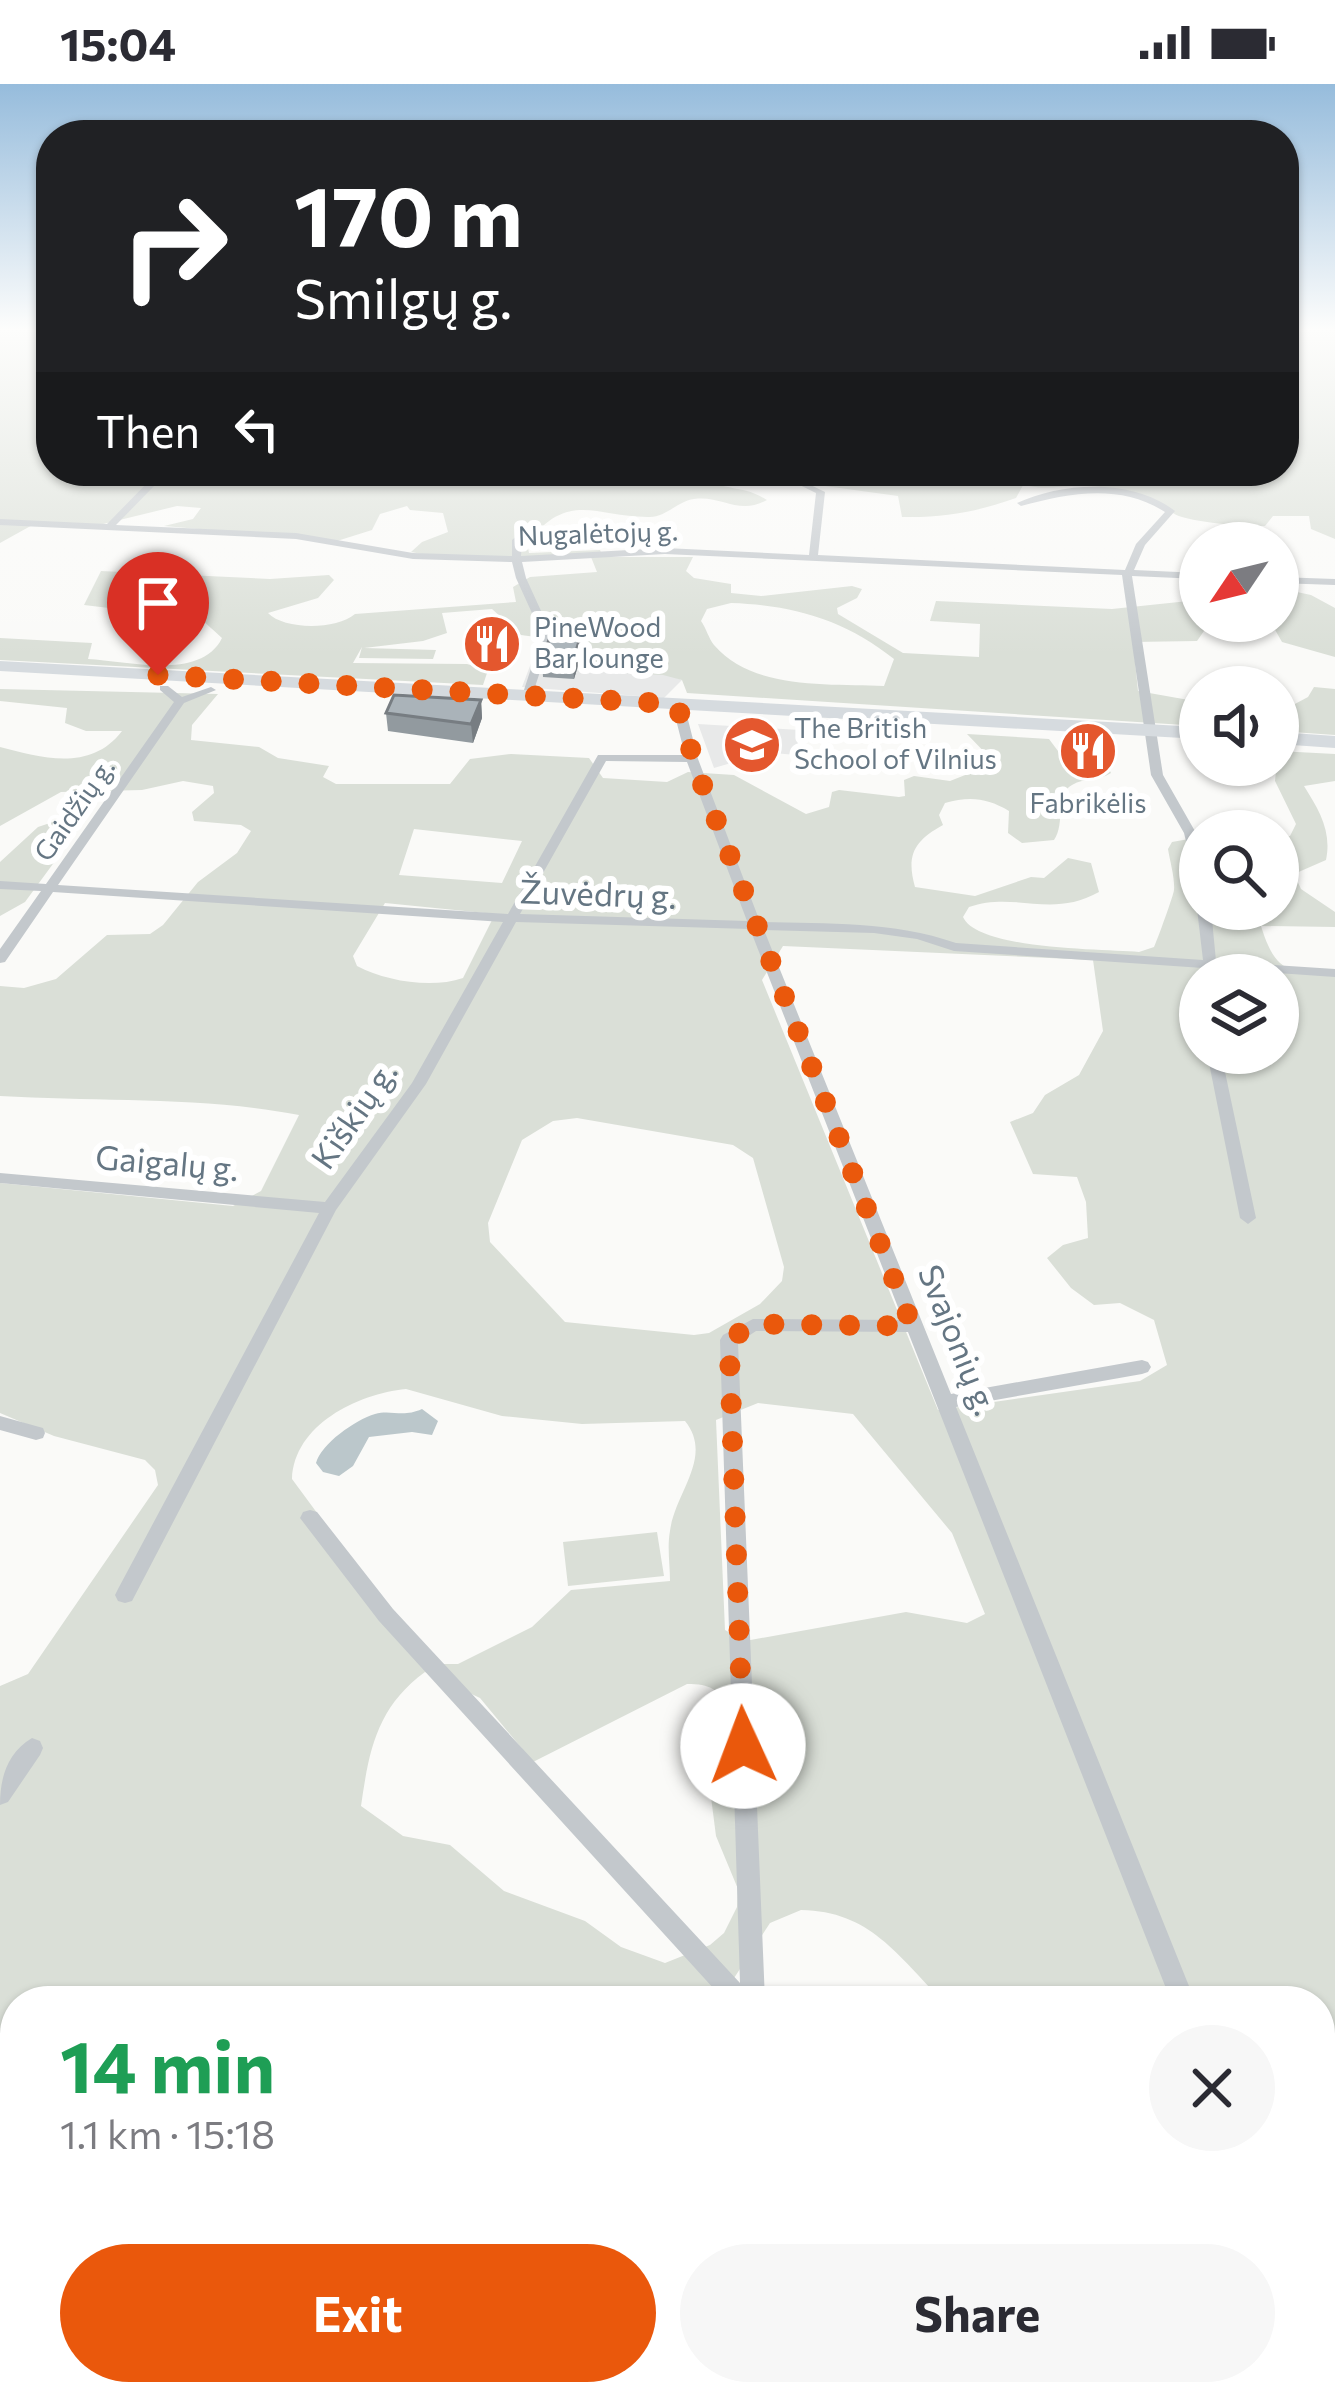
<!DOCTYPE html>
<meta charset="utf-8">
<style>
:root{--surface:#fff;--page:#f7f7f7;--text:#2b2b33;--muted:#7c7c81;--accent:#ea580c}
body{margin:0;font-family:Commissioner,sans-serif;background:var(--page);color:var(--text);height:100vh;display:flex;flex-direction:column;font-size:45px;white-space:nowrap}
*{box-sizing:border-box;margin:0}
p{font-size:39px;color:var(--muted)}
.icon{flex:none;width:66px;height:66px;fill:none;stroke:currentColor;stroke-width:2;stroke-linecap:round;stroke-linejoin:round}
.map{position:relative;flex:1;overflow:hidden}
.details{position:absolute;left:0px;top:1902px;width:1335px;height:420px;display:flex;flex-direction:column;background:var(--surface);border-radius:48px 48px 0 0;box-shadow:0 3px 9px #0004}
.details>*{flex:none}
.top-card{position:absolute;left:36px;top:36px;width:1263px;height:366px;border-radius:48px;box-shadow:0 3px 9px #0004;background:#202124;color:#fff;overflow:hidden}
.needle{width:78px;rotate:235deg}
.tools{position:absolute;left:1179px;top:438px;display:grid;gap:24px}
.tools a{display:grid;place-items:center;width:120px;height:120px;border-radius:50%;background:var(--surface);box-shadow:0 3px 9px #0004;font-size:60px}
.pin{position:absolute;display:grid;place-items:center;width:102px;height:102px;color:#fff;margin:-123px -51px;border-radius:50% 50% 50% 0;rotate:-45deg;box-shadow:0 0 12px #0007}
.pin .icon{rotate:45deg}
.me{position:absolute;width:132px;margin:-66px;rotate:358deg;stroke-linejoin:round;filter:drop-shadow(0 0 9px #0008)}
.turn{display:flex;align-items:center;gap:42px;height:252px;padding:0 60px;font-size:54px}
.turn .icon{width:156px;height:156px;stroke-width:2.5}
.turn b{display:block;font-size:84px;line-height:102px}
.then{display:flex;align-items:center;height:114px;padding:0 60px;background:#0003;gap:24px;font-size:45px}
.round{display:grid;place-items:center;flex:none;width:126px;height:126px;border-radius:63px;background:var(--page)}
.summary{display:flex;align-items:center;justify-content:space-between;height:204px;padding:0 60px}
h1{font-size:72px;font-weight:700;line-height:90px;color:#1e9e55}
.action{display:flex;gap:24px;margin-top:auto;padding:24px 60px}
.action a{flex:1;height:138px;border-radius:72px;background:var(--accent);color:#fff;font-size:48px;font-weight:700;line-height:138px;text-align:center}
.action a+a{background:var(--page);color:var(--text)}
.status{display:flex;justify-content:space-between;align-items:center;height:84px;padding:0 60px;background:var(--surface);direction:ltr}
.status svg{height:33px;fill:currentColor}
.map>svg:first-child{display:block}
</style>
<div class="status"><b>15:04</b><svg viewBox="0 0 49 12"><path d="M0 12V9h3v3zM5 12V6h3v6zM10 12V3h3v9zM15 12V0h3v12zM26 1h20v11H26zM47 4h2v5h-2z"/></svg></div>
<div class="map">
<svg width="1335" height="2322" viewBox="0 0 1335 2322">
<rect width="100%" height="100%" fill="#fafaf8"/>
<path fill="#e8e9e9" d="M 541,553 L 586,560 L 682,596 L 664,614 L 522,603 Z
M 698,640 L 800,646 L 796,671 L 762,668 L 760,681 L 731,679 L 714,684 Z"/>
<path fill="#dadfd7" fill-rule="evenodd" d="M 0,246 L 51,246 L 51,387 L 697,389 C 720,409 741,399 767,416 C 739,432 722,411 694,415 C 678,417 666,433 650,433 C 596,434 570,405 527,459 L 529,469 L 600,466 L 603,473 L 693,473 L 686,487 L 694,494 L 731,500 L 731,509 L 761,512 L 852,502 L 862,505 L 857,514 L 837,524 L 838,530 L 903,569 L 979,573 L 980,540 L 930,537 L 936,517 L 1112,525 L 1198,516 L 1204,547 L 1197,557 L 1133,558 L 1138,607 L 1200,618 L 1200,642 L 687,609 L 682,596 L 663,591 L 587,587 L 586,560 L 521,551 L 492,525 L 442,529 L 447,549 L 423,557 L 364,564 L 436,566 L 433,575 L 359,574 L 362,563 L 353,579 L 467,580 L 488,586 L 483,601 L 0,576 L 0,554 L 92,559 L 88,575 C 127,577 201,597 222,554 L 201,535 L 84,521 L 101,487 L 270,495 L 329,491 L 334,496 L 318,514 L 268,529 C 284,546 336,546 355,530 L 516,518 L 513,503 L 530,493 L 597,488 L 591,473 L 454,476 L 411,468 L 422,458 L 448,448 L 443,429 L 410,426 L 407,422 L 380,430 L 372,446 L 337,457 L 164,442 L 193,435 L 201,424 L 177,422 L 99,441 L 36,439 L 0,459 ZM 731,519 C 793,521 845,536 894,575 L 884,602 C 829,599 754,607 714,561 C 709,555 706,544 701,537 L 707,525 Z
M 1284,246 L 1335,246 L 1335,455 L 1311,445 L 1309,432 L 1273,432 L 1265,442 C 1249,443 1184,438 1173,429 C 1160,419 1151,413 1133,409 C 1118,406 1101,402 1086,402 C 1067,401 1048,406 1029,402 L 1027,394 L 1016,414 C 976,428 944,434 902,433 L 898,412 L 825,402 L 815,392 L 825,387 L 1284,387 Z
M 1278,504 L 1311,511 L 1335,524 L 1335,573 L 1282,558 L 1270,537 L 1278,537 Z
M 1314,603 L 1335,605 L 1335,651 L 1278,647 L 1278,629 L 1308,613 Z
M 0,605 L 218,610 L 192,641 L 191,656 L 259,663 L 278,674 L 329,682 L 323,693 L 336,700 L 450,700 L 470,675 L 511,670 L 589,674 L 603,694 L 667,698 L 688,688 L 734,691 L 806,730 L 829,723 L 832,708 L 839,706 L 899,713 L 905,712 L 904,696 L 914,692 L 950,697 L 988,682 L 991,675 L 967,650 L 1049,655 L 1064,675 L 1108,683 L 1111,689 C 1099,697 1085,693 1072,701 C 1054,711 1066,739 1054,756 L 1022,759 L 1008,749 L 1009,727 C 987,714 970,712 945,719 L 939,731 L 943,741 C 914,757 906,771 915,803 L 975,812 L 1031,793 L 1044,794 L 1068,774 L 1091,779 L 1099,808 C 1051,835 1015,807 969,823 L 963,833 C 978,866 1103,865 1139,868 L 1154,863 C 1157,857 1174,810 1174,806 C 1175,794 1170,778 1168,765 L 1172,758 L 1200,753 L 1200,825 L 1278,825 L 1278,753 L 1290,752 L 1296,740 L 1275,697 L 1278,667 L 1335,670 L 1335,697 L 1304,702 C 1319,726 1332,747 1326,776 L 1294,790 L 1301,805 L 1335,828 L 1335,843 L 1261,842 C 1276,890 1288,887 1335,892 L 1335,2322 L 0,2322 L 0,1602 L 28,1590 L 158,1401 L 155,1386 L 145,1376 L 54,1352 L 0,1329 L 0,1099 L 233,1122 L 261,1107 L 299,1031 C 201,1012 100,1018 0,1012 L 0,902 L 24,904 L 56,895 L 107,851 L 150,850 L 163,841 L 198,798 L 237,769 L 251,747 L 241,741 L 194,737 L 192,728 L 214,709 L 213,702 L 183,697 L 142,706 L 61,708 L 0,742 L 0,663 C 42,674 91,688 122,647 L 86,647 L 65,639 L 67,624 L 0,617 ZM 414,745 L 522,757 L 502,799 L 399,791 ZM 385,819 L 495,830 L 463,894 C 431,905 386,897 357,882 L 353,872 ZM 783,862 L 1093,876 L 1103,947 L 1079,991 L 1045,1011 L 1033,1029 L 1010,1038 L 1033,1090 L 1077,1093 L 1086,1118 L 1088,1154 L 1063,1161 L 1047,1174 L 1071,1204 L 1094,1221 L 1120,1219 L 1154,1236 L 1167,1281 L 1140,1297 L 938,1326 L 762,896 ZM 1200,891 L 1278,891 L 1278,969 L 1200,969 ZM 577,1034 L 733,1061 L 753,1074 L 784,1183 L 782,1197 L 760,1220 L 709,1249 L 694,1251 L 565,1238 L 490,1158 L 488,1139 L 522,1056 L 553,1037 ZM 406,1305 L 502,1332 L 582,1340 L 685,1337 C 714,1373 675,1408 670,1447 C 667,1463 670,1481 670,1497 L 571,1506 L 532,1543 L 458,1580 L 441,1580 L 371,1502 L 292,1395 C 294,1341 357,1310 406,1305 ZM 758,1319 L 853,1330 L 952,1449 L 985,1530 L 967,1539 L 906,1528 L 745,1557 L 725,1546 L 716,1336 ZM 425,1588 L 480,1614 L 533,1678 L 687,1600 C 710,1600 719,1605 731,1626 L 707,1682 L 716,1752 L 738,1805 L 737,1823 L 724,1849 L 710,1861 L 665,1879 L 621,1863 L 585,1837 L 504,1807 L 450,1761 L 403,1752 L 361,1722 C 369,1666 377,1623 425,1588 ZM 801,1826 C 870,1827 897,1871 943,1917 L 1320,1917 L 1320,2307 L 15,2307 L 15,1917 L 719,1917 L 770,1839 Z
M 56,737 L 72,737 L 80,743 L 25,818 L 0,832 L 0,778 L 38,743 Z
M 657,1448 L 664,1492 L 568,1502 L 563,1458 Z"/>
<path fill="#bbc7cb" d="M 422,1325 L 438,1337 L 432,1351 L 412,1348 L 369,1353 L 353,1382 L 339,1392 L 323,1388 L 316,1379 C 321,1360 355,1336 375,1330 C 391,1325 402,1334 422,1325 Z"/>
<g fill="none" stroke-linecap="round" stroke-linejoin="round">
<path fill="#c3c8cc" fill-rule="evenodd" d="M 172,387 L 184,387 L 157,399 L 116,441 L 296,449 L 413,469 L 512,472 L 512,456 L 528,442 L 533,445 L 522,457 L 521,472 L 665,464 L 809,471 L 816,409 L 771,387 L 782,387 L 825,408 L 818,471 L 1125,486 L 1136,460 L 1165,428 C 1120,399 1069,409 1021,422 L 1017,419 C 1063,398 1132,394 1175,427 L 1145,461 L 1134,486 L 1200,489 L 1200,495 L 1132,492 L 1163,691 L 1196,749 L 1200,764 L 1200,794 L 1194,790 L 1184,749 L 1151,691 L 1122,491 L 665,470 L 522,478 L 526,494 L 552,551 L 532,612 L 527,615 L 522,612 L 542,551 L 516,494 L 512,478 L 413,475 L 296,455 L 0,441 L 0,435 L 107,440 L 151,395 Z
M 1278,493 L 1335,495 L 1335,501 L 1278,499 Z
M 160,602 L 168,602 L 182,613 L 211,603 L 216,606 L 184,619 L 58,801 L 508,830 L 598,671 L 685,671 L 672,620 L 678,617 L 684,620 L 698,675 L 760,838 C 827,840 892,837 956,859 L 1203,876 L 1197,825 L 1200,822 L 1200,825 L 1211,825 L 1216,877 L 1335,885 L 1335,893 L 1217,885 L 1218,891 L 1204,891 L 1203,884 L 954,867 L 917,855 L 874,849 L 764,846 L 951,1310 L 1142,1276 L 1148,1278 L 1151,1283 L 1148,1288 L 1142,1290 L 956,1323 L 1195,1917 L 1171,1917 L 908,1248 L 756,1247 L 738,1259 L 765,1917 L 725,1917 L 379,1537 L 300,1434 L 303,1428 L 310,1426 L 317,1428 L 393,1525 L 740,1899 L 720,1256 L 723,1251 L 753,1235 L 903,1236 L 750,845 L 516,838 L 426,1000 L 336,1126 L 132,1517 L 125,1519 L 118,1517 L 115,1511 L 118,1505 L 319,1129 L 0,1099 L 0,1089 L 325,1118 L 412,999 L 503,838 L 53,808 L 5,878 L 0,879 L 0,865 L 41,807 L 0,805 L 0,797 L 46,800 L 174,618 L 160,606 ZM 606,677 L 687,678 L 747,837 L 520,830 Z
M 1207,969 L 1221,969 L 1256,1134 L 1248,1140 L 1240,1134 Z
M 0,1332 L 43,1344 L 45,1349 L 43,1354 L 36,1356 L 0,1346 Z
M 32,1654 L 40,1657 L 43,1664 L 40,1671 L 8,1718 L 0,1721 C 0,1694 7,1669 32,1654 Z
M 1320,2255 L 1330,2259 L 1335,2272 L 1335,2321 L 1325,2317 L 1320,2305 Z
M 1114,2307 C 1134,2307 1155,2301 1163,2322 C 1143,2322 1123,2322 1114,2307 Z
M 1220,2307 L 1295,2307 L 1291,2317 L 1277,2322 L 1202,2322 L 1206,2312 Z"/>
<path fill="#d6dbdf" fill-rule="evenodd" d="M 0,577 L 1200,643 L 1200,655 L 0,587 Z
M 1278,648 L 1335,652 L 1335,664 L 1278,660 Z"/>
</g>
<path fill="#929a9f" d="M 583,544 L 584,562 L 574,595 L 543,593 L 542,575 Z
M 481,616 L 482,634 L 473,659 L 388,647 L 386,629 Z"/>
<path fill="#777d82" d="M 583,544 L 584,562 L 574,595 L 573,577 Z
M 481,616 L 482,634 L 473,659 L 471,640 Z"/>
<path fill="#aab3b9" stroke="#777d82" stroke-width="3" d="M 554,542 L 583,544 L 573,577 L 542,575 Z
M 394,611 L 481,616 L 471,640 L 386,629 Z"/>
<linearGradient id="sky" x2="0" y2="1"><stop stop-color="#96bcdc"/><stop offset="0.43" stop-color="#fdfdfc"/><stop offset="1" stop-color="#fdfdfc" stop-opacity="0"/></linearGradient>
<rect width="1335" height="571" fill="url(#sky)"/>
<g fill="none" stroke-linecap="round" stroke-linejoin="round">
<path stroke="#ea580c" stroke-width="21" stroke-dasharray="0 37.8" d="M 158,591 L 677,620 L 698,689 L 912,1242 L 753,1240 L 729,1256 L 743,1662"/>
</g>
<defs>
<g id="restaurant-disc" transform="scale(3)"><circle r="9.5" fill="#e4572e" stroke="#fff"/><path d="M-5-6h1v4h1v-4h1v4h1v-4h1v5L-1.5 .5V6h-2V.5L-5-1ZM5-6V6H3V1.5H1.5Q1.5-4 5-6Z" fill="#fff"/></g>
<g id="school-disc" transform="scale(3)"><circle r="9.5" fill="#e4572e" stroke="#fff"/><path d="M0-5L7-2L0 1L-7-2ZM-4 1L0 2.5L4 1V4Q0 6-4 4Z" fill="#fff"/></g>
</defs>
<g fill-rule="evenodd">
<use href="#restaurant-disc" x="492" y="560"/>
<use href="#school-disc" x="752" y="661"/>
<use href="#restaurant-disc" x="1088" y="667"/>
</g>
<g text-anchor="middle" stroke-width="12" stroke-linejoin="round" paint-order="stroke">
<g font-size="27" fill="#657683" stroke="#fff">
<text transform="translate(598 450) rotate(-2)" y="9">Nugalėtojų g.</text>
<text transform="translate(75 726) rotate(-55)" y="9">Gaidžių g.</text>
</g>
<g font-size="27" fill="#657683" stroke="#fff" text-anchor="start">
<text x="534" y="553">PineWood<tspan x="534" dy="31">Bar lounge</tspan></text>
<text x="794" y="654">The British<tspan x="794" dy="31">School of Vilnius</tspan></text>
<text x="1088" y="729" text-anchor="middle">Fabrikėlis</text>
</g>
<g font-size="33" fill="#657683" stroke="#fff">
<text transform="translate(598 810) rotate(2)" y="12">Žuvėdrų g.</text>
<text transform="translate(354 1031) rotate(-55)" y="12">Kiškių g.</text>
<text transform="translate(167 1079) rotate(5)" y="12">Gaigalų g.</text>
<text transform="translate(958 1256) rotate(68)" y="12">Svajonių g.</text>
</g>
</g>
</svg>
<div class="tools">
<a><svg class="needle" viewBox="-14 -14 28 28"><path d="M0-13l5 13h-10z" fill="#e53935"/><path d="M0 13l5-13h-10z" fill="#7c7c81"/></svg></a>
<a><svg class="icon" aria-label="sound" viewBox="0 0 24 24"><path d="M4 9h4l5-4v14l-5-4H4zM17 9q2 3 0 6"/></svg></a>
<a><svg class="icon" aria-label="search" viewBox="0 0 24 24"><circle cx="10" cy="10" r="6"/><path d="M15 15l6 6"/></svg></a>
<a><svg class="icon" aria-label="layers" viewBox="0 0 24 24"><path d="M12 4l9 5-9 5-9-5zM3 14l9 5 9-5"/></svg></a>
</div>
<div class="pin" style="left:158px;top:591px;background:#d93025"><svg class="icon" aria-label="arrive" viewBox="0 0 24 24"><path d="M6 21V4h12l-3 4 3 4H6"/></svg></div>
<svg class="me" style="left:743px;top:1662px" viewBox="-20 -20 40 40"><circle r="19" fill="#fff"/><path d="M0-13L10 11 0 6-10 11z" fill="#ea580c"/></svg>
<div class="top-card">
<div class="turn"><svg class="icon" aria-label="right" viewBox="0 0 24 24"><path d="M7 20v-9h11M14 6l5 5-5 5"/></svg><div><b>170 m</b>Smilgų g.</div></div>
<div class="then">Then<svg class="icon" aria-label="left" viewBox="0 0 24 24"><path d="M17 20v-9H6M10 6l-5 5 5 5"/></svg></div>
</div>
<section class="details">
<div class="summary"><div><h1>14 min</h1><p>1.1 km · 15:18</p></div><a class="round"><svg class="icon" aria-label="close" viewBox="0 0 24 24"><path d="M6 6l12 12M18 6L6 18"/></svg></a></div>
<div class="action"><a>Exit</a><a>Share</a></div>
</section>
</div>
